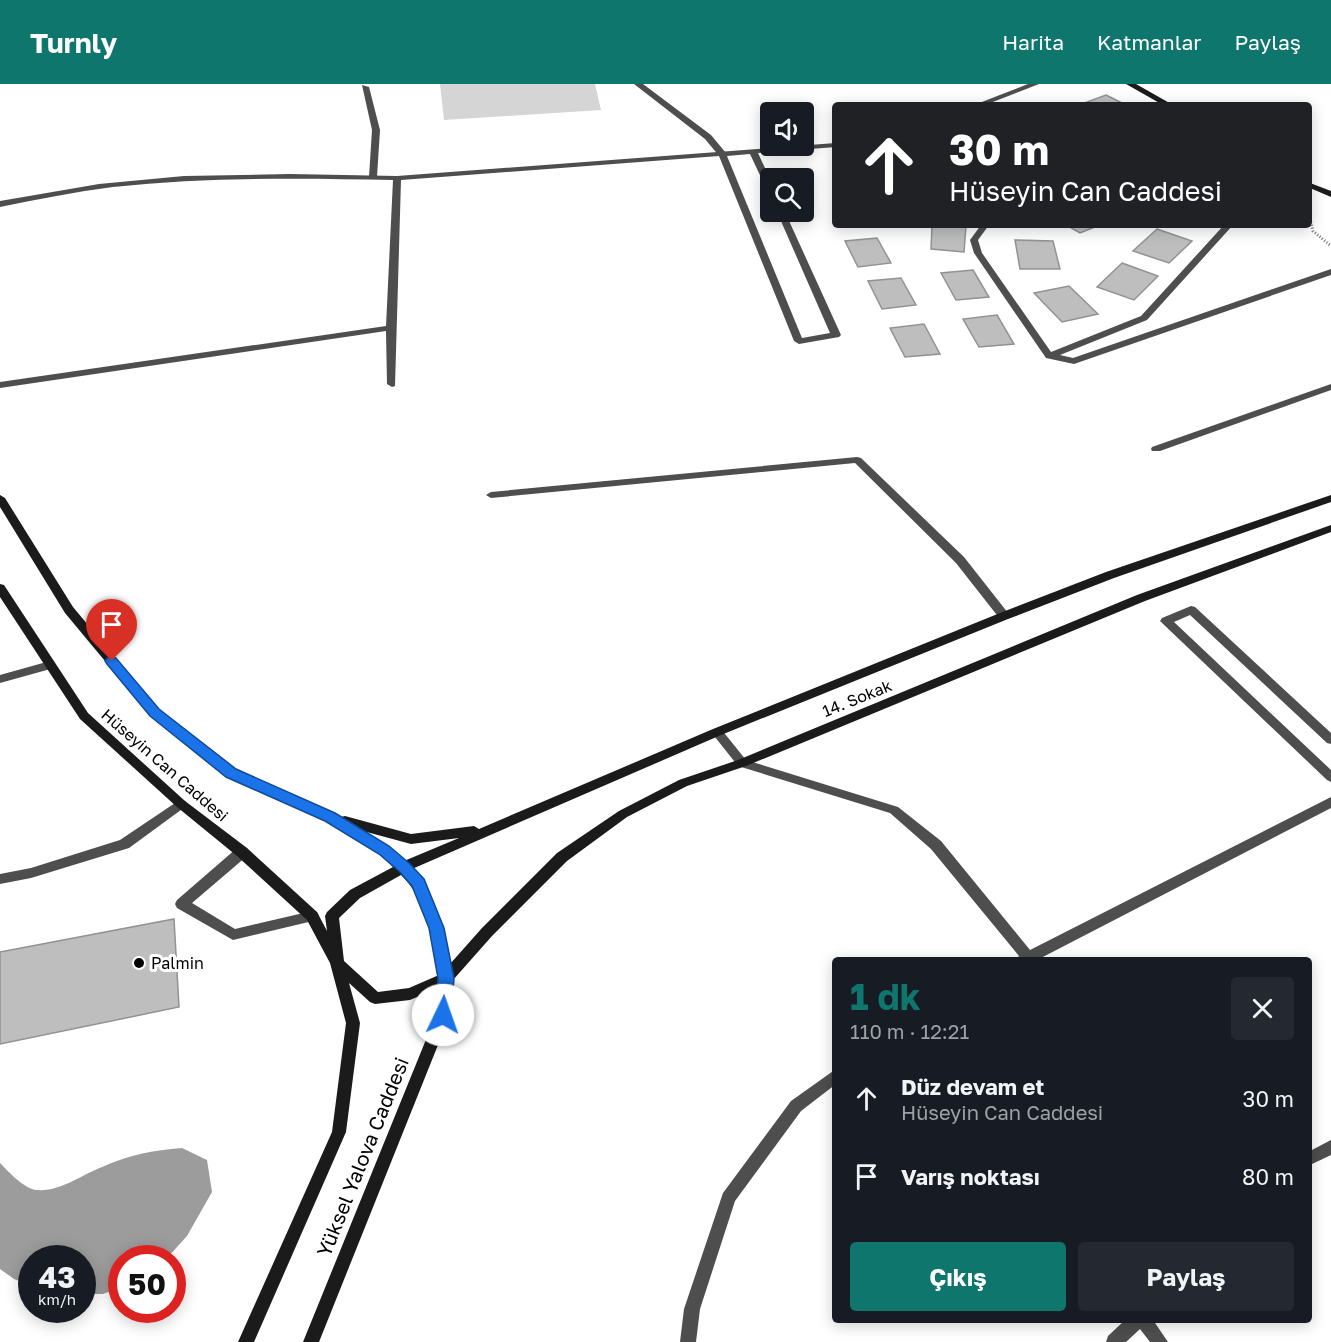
<!DOCTYPE html>
<html lang="tr">
<meta charset="utf-8">
<style>
:root{--surface:#171b24;--page:#242831;--text:#f1f3f6;--muted:#9ea1a6;--accent:#0f766e}
body{margin:0;font-family:"Golos Text",sans-serif;background:var(--page);color:var(--text);height:100vh;display:flex;flex-direction:column;font-size:22px;white-space:nowrap}
*{box-sizing:border-box;margin:0}
p{font-size:20px;color:var(--muted)}
.icon{flex:none;width:33px;height:33px;fill:none;stroke:currentColor;stroke-width:2;stroke-linecap:round;stroke-linejoin:round}
.map{position:relative;flex:1;overflow:hidden}
.side{position:absolute;left:832px;top:873px;width:480px;height:366px;display:flex;flex-direction:column;background:var(--surface);border-radius:6px;box-shadow:0 3px 15px #0003}
.side>*{flex:none}
.banner{position:absolute;left:832px;top:18px;width:480px;height:126px;border-radius:6px;box-shadow:0 3px 15px #0003;background:#202124;color:#fff;overflow:hidden}
.buttons{position:absolute;left:760px;top:18px;display:grid;gap:12px}
.buttons a{display:grid;place-items:center;width:54px;height:54px;border-radius:6px;background:var(--surface);box-shadow:0 3px 15px #0003;font-size:30px}
.speed{position:absolute;left:18px;top:1161px;display:flex;gap:12px;font-size:30px;font-weight:700;text-align:center}
.speed>*{display:grid;place-content:center;width:78px;height:78px;border-radius:50%;background:var(--surface);box-shadow:0 3px 15px #0003;line-height:1}
.speed small{font-size:15px;font-weight:400}
.speed .limit{border:9px solid #d22;background:#fff;color:#111}
.pin{position:absolute;display:grid;place-items:center;width:51px;height:51px;color:#fff;margin:-62px -26px;border-radius:50% 50% 50% 0;rotate:-45deg;box-shadow:0 0 6px #0007}
.pin .icon{rotate:45deg}
.me{position:absolute;width:66px;margin:-33px;rotate:3deg;stroke-linejoin:round;filter:drop-shadow(0 0 4px #0008)}
.turn{display:flex;align-items:center;gap:21px;height:126px;padding:0 18px;font-size:27px}
.turn .icon{width:78px;height:78px;stroke-width:2.5}
.turn b{display:block;font-size:42px;line-height:51px}
.round{display:grid;place-items:center;flex:none;width:63px;height:63px;border-radius:6px;background:var(--page)}
.head{display:flex;align-items:center;justify-content:space-between;height:102px;padding:0 18px}
h1{font-size:36px;font-weight:700;line-height:45px;color:var(--accent)}
.button{display:flex;gap:12px;margin-top:auto;padding:12px 18px}
.button a{flex:1;height:69px;border-radius:6px;background:var(--accent);color:#fff;font-size:24px;font-weight:700;line-height:69px;text-align:center}
.button a+a{background:var(--page);color:var(--text)}
ul{padding:0;list-style:none}
li{display:flex;align-items:center;gap:18px;height:78px;padding:0 18px}
li div{flex:1}
li b{display:block;font-size:22px}
li em{font-style:normal}
header{display:flex;align-items:center;gap:36px;box-sizing:border-box;height:84px;padding:0 30px;background:var(--accent);color:#fff}
header strong{font-size:28px}
nav{display:flex;gap:33px;margin-inline-start:auto;font-size:21px}
.map>svg:first-child{display:block}
</style>
<header>
<strong>Turnly</strong>
<nav><a>Harita</a><a>Katmanlar</a><a>Paylaş</a></nav>
</header>
<div class="map">
<svg width="1331" height="1258" viewBox="0 0 1331 1258">
<rect width="100%" height="100%" fill="#fff"/>
<path fill="#d5d5d5" d="M 440,0 L 595,0 L 601,26 L 444,36 Z"/>
<path fill="#9c9c9c" d="M 182,1064 L 207,1076 L 212,1108 L 187,1152 L 167,1174 L 122,1174 L 121,1203 L 103,1210 L 83,1210 L 82,1174 L 32,1174 L 31,1202 L 14,1195 L 0,1185 L 0,1079 C 9,1088 24,1105 37,1106 C 60,1108 81,1091 102,1083 C 129,1071 153,1066 182,1064 Z"/>
<path fill="#bebebe" stroke="#929292" stroke-width="1.5" d="M 1106,11 L 1126,21 L 1079,21 Z
M 932,141 L 966,142 L 964,168 L 931,165 Z
M 1066,141 L 1100,141 L 1080,149 Z
M 1157,145 L 1192,157 L 1169,179 L 1133,167 Z
M 877,154 L 891,179 L 858,183 L 845,157 Z
M 1015,156 L 1053,157 L 1060,185 L 1020,185 Z
M 1122,179 L 1158,192 L 1134,216 L 1097,203 Z
M 973,186 L 989,213 L 956,216 L 941,189 Z
M 901,194 L 916,221 L 882,225 L 868,197 Z
M 1069,202 L 1098,230 L 1062,238 L 1034,209 Z
M 997,231 L 1014,260 L 979,263 L 963,235 Z
M 924,240 L 940,270 L 905,273 L 890,244 Z
M 174,835 L 179,923 L 0,960 L 0,868 Z"/>
<g fill="none" stroke-linecap="round" stroke-linejoin="round">
<path stroke="#707070" stroke-width="3" stroke-dasharray="1 2" stroke-linecap="butt" d="M 1310,135 L 1313,147 L 1331,162"/>
<path fill="#4e4e4e" fill-rule="evenodd" d="M 634,0 L 643,0 L 711,51 L 726,69 L 726,73 L 720,73 L 705,55 Z
M 362,1 L 369,3 L 380,46 L 377,93 L 373,95 L 369,93 L 372,46 Z
M 242,763 L 247,764 L 248,768 L 247,772 L 192,819 L 235,845 L 312,827 L 317,828 L 319,832 L 317,836 L 233,856 L 177,824 L 175,820 L 177,816 L 237,764 Z"/>
<path fill="#4e4e4e" fill-rule="evenodd" d="M 1028,0 L 1039,0 L 985,21 L 974,21 Z
M 836,59 L 836,63 L 758,69 L 771,97 L 771,109 L 767,106 L 750,70 L 727,72 L 802,254 L 830,249 L 777,128 L 785,128 L 841,251 L 839,253 L 799,260 L 794,257 L 719,72 L 401,96 L 395,302 L 392,303 L 387,300 L 386,247 L 0,304 L 0,298 L 386,242 L 393,96 C 299,94 206,93 113,103 C 75,108 38,115 0,123 L 0,117 L 99,100 L 184,92 L 290,90 L 397,92 Z
M 981,141 L 989,141 L 978,156 L 982,169 L 1051,268 L 1141,232 L 1224,141 L 1233,141 L 1147,236 L 1060,271 L 1073,274 L 1331,185 L 1331,191 L 1074,280 L 1046,274 L 974,169 L 970,156 Z
M 1331,300 L 1331,306 L 1160,367 L 1152,367 L 1151,365 L 1152,363 Z
M 857,373 L 861,374 L 964,473 L 1008,529 L 1010,532 L 1008,535 L 1000,535 L 956,479 L 855,379 L 491,414 L 486,411 L 491,408 Z
M 1191,522 L 1195,523 L 1331,649 L 1331,660 L 1327,659 L 1190,531 L 1174,538 L 1331,686 L 1331,698 L 1327,696 L 1160,537 L 1162,534 Z
M 50,577 L 54,578 L 56,581 L 54,584 L 0,599 L 0,591 Z
M 717,644 L 721,645 L 746,676 L 898,723 L 941,757 L 1030,866 L 1331,713 L 1331,724 L 1037,876 L 1016,876 L 1019,872 L 931,765 L 890,729 L 738,682 L 711,648 Z
M 181,715 L 185,717 L 187,720 L 185,723 L 129,764 L 31,794 L 0,800 L 0,790 L 31,784 L 120,756 Z
M 836,985 L 836,1000 L 801,1027 L 735,1117 L 700,1225 L 696,1258 L 680,1258 L 684,1225 L 723,1109 L 791,1017 Z
M 1331,1056 L 1331,1071 L 1310,1081 L 1310,1067 Z
M 1125,1236 L 1153,1236 L 1168,1258 L 1150,1258 L 1140,1245 L 1126,1258 L 1106,1258 L 1108,1252 Z"/>
<path fill="#1b1b1b" fill-rule="evenodd" d="M 1126,0 L 1136,0 L 1173,21 L 1163,21 Z
M 1310,99 L 1331,107 L 1331,113 L 1310,104 Z
M 0,411 L 5,414 L 73,523 L 158,625 L 235,686 L 341,733 L 345,732 L 411,750 L 474,742 L 479,745 L 713,645 L 1000,529 L 1106,488 L 1331,411 L 1331,418 L 1114,494 L 1008,535 L 721,651 L 412,785 C 437,809 444,847 450,880 L 482,844 L 557,769 L 619,727 L 679,696 L 738,676 L 1137,511 L 1331,441 L 1331,448 L 1145,517 L 746,682 L 687,702 L 627,733 L 567,777 L 492,852 L 453,896 L 450,931 L 319,1258 L 303,1258 L 436,931 L 438,904 L 410,916 L 375,920 L 370,918 L 349,899 L 360,939 L 346,1048 L 254,1258 L 238,1258 L 332,1048 L 346,939 L 330,879 L 307,836 L 237,772 L 177,723 L 80,635 L 0,513 L 0,500 L 4,501 L 88,629 L 185,717 L 247,764 L 317,828 L 327,847 L 325,832 L 327,828 L 350,806 L 393,783 L 379,770 L 326,736 L 227,692 L 150,631 L 65,529 L 0,423 ZM 363,747 L 411,760 L 459,754 L 404,777 L 389,762 ZM 401,791 C 428,817 432,856 439,891 L 409,904 L 378,908 L 344,877 L 339,834 L 360,814 Z"/>
</g>
<path fill="#1a73e8" stroke="#114b97" stroke-width="1.5" d="M 112,572 L 116,574 L 159,625 L 236,685 L 335,729 L 389,762 L 409,779 L 424,795 L 444,844 L 454,894 L 451,931 L 449,936 L 443,938 L 438,936 L 435,931 L 438,894 L 429,844 L 412,802 L 399,787 L 379,770 L 325,737 L 226,693 L 150,632 L 107,580 L 105,577 L 107,574 Z"/>
<circle fill="#000" stroke="#fff" stroke-width="2" cx="139" cy="879" r="6"/>
<g text-anchor="middle" stroke-width="6" stroke-linejoin="round" paint-order="stroke">
<g font-size="16" fill="#000" stroke="#fff">
<text transform="translate(857 614) rotate(-22)" y="6">14. Sokak</text>
<text transform="translate(165 681) rotate(41)" y="6">Hüseyin Can Caddesi</text>
</g>
<g font-size="16" fill="#000" stroke="#fff" text-anchor="start">
<text x="151" y="885">Palmin</text>
</g>
<g font-size="20" fill="#000" stroke="#fff">
<text transform="translate(363 1073) rotate(-68)" y="7">Yüksel Yalova Caddesi</text>
</g>
</g>
</svg>
<div class="buttons">
<a><svg class="icon" aria-label="sound" viewBox="0 0 24 24"><path d="M4 9h4l5-4v14l-5-4H4zM17 9q2 3 0 6"/></svg></a>
<a><svg class="icon" aria-label="search" viewBox="0 0 24 24"><circle cx="10" cy="10" r="6"/><path d="M15 15l6 6"/></svg></a>
</div>
<div class="speed"><div>43<small>km/h</small></div><div class="limit">50</div></div>
<div class="pin" style="left:112px;top:577px;background:#d93025"><svg class="icon" aria-label="arrive" viewBox="0 0 24 24"><path d="M6 21V4h12l-3 4 3 4H6"/></svg></div>
<svg class="me" style="left:443px;top:931px" viewBox="-20 -20 40 40"><circle r="19" fill="#fff"/><path d="M0-13L10 11 0 6-10 11z" fill="#1a73e8"/></svg>
<div class="banner">
<div class="turn"><svg class="icon" aria-label="ahead" viewBox="0 0 24 24"><path d="M12 20V5M6 11l6-6 6 6"/></svg><div><b>30 m</b>Hüseyin Can Caddesi</div></div>
</div>
<section class="side">
<div class="head"><div><h1>1 dk</h1><p>110 m · 12:21</p></div><a class="round"><svg class="icon" aria-label="close" viewBox="0 0 24 24"><path d="M6 6l12 12M18 6L6 18"/></svg></a></div>
<ul>
<li><svg class="icon" aria-label="ahead" viewBox="0 0 24 24"><path d="M12 20V5M6 11l6-6 6 6"/></svg><div><b>Düz devam et</b><p>Hüseyin Can Caddesi</p></div><em>30 m</em></li>
<li><svg class="icon" aria-label="arrive" viewBox="0 0 24 24"><path d="M6 21V4h12l-3 4 3 4H6"/></svg><div><b>Varış noktası</b></div><em>80 m</em></li>
</ul>
<div class="button"><a>Çıkış</a><a>Paylaş</a></div>
</section>
</div>
